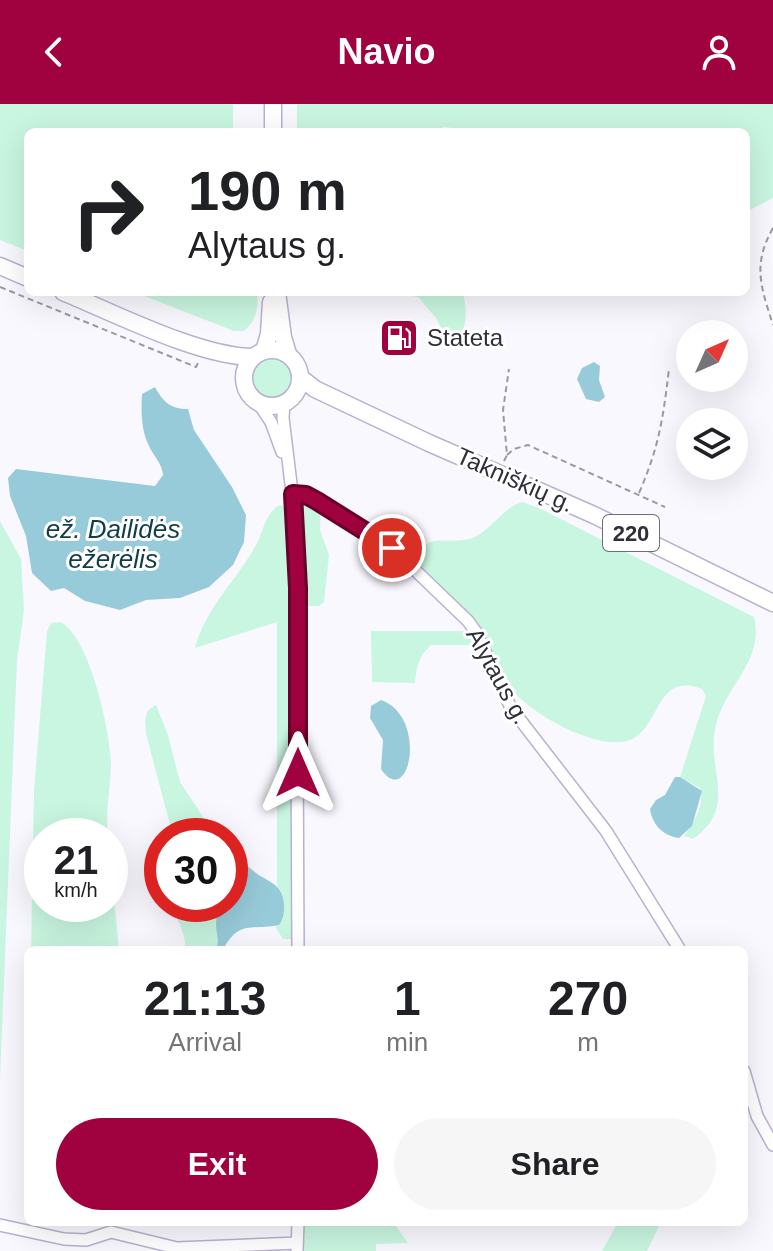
<!DOCTYPE html>
<meta charset="utf-8">
<style>
:root{--surface:#fff;--page:#f6f6f6;--text:#202124;--muted:#757577;--accent:#a0013f}
body{margin:0;font-family:Helvetica,sans-serif;background:var(--page);color:var(--text);height:100vh;display:flex;flex-direction:column;font-size:30px;white-space:nowrap}
*{box-sizing:border-box;margin:0}
p{font-size:26px;color:var(--muted)}
.icon{flex:none;width:44px;height:44px;fill:none;stroke:currentColor;stroke-width:2;stroke-linecap:round;stroke-linejoin:round}
.map{position:relative;flex:1;overflow:hidden}
.side{position:absolute;left:24px;top:842px;width:724px;height:280px;display:flex;flex-direction:column;background:var(--surface);border-radius:12px;box-shadow:0 8px 32px #0002}
.side>*{flex:none}
.banner{position:absolute;left:24px;top:24px;width:726px;height:168px;border-radius:12px;box-shadow:0 8px 32px #0002;background:#fff;color:var(--text);overflow:hidden}
.needle{width:52px;rotate:45deg}
.controls{position:absolute;left:676px;top:216px;display:grid;gap:16px}
.controls a{display:grid;place-items:center;width:72px;height:72px;border-radius:50%;background:var(--surface);box-shadow:0 8px 32px #0002;font-size:40px}
.speed{position:absolute;left:24px;top:714px;display:flex;gap:16px;font-size:40px;font-weight:700;text-align:center}
.speed>*{display:grid;place-content:center;width:104px;height:104px;border-radius:50%;background:var(--surface);box-shadow:0 8px 32px #0002;line-height:1}
.speed small{font-size:20px;font-weight:400}
.speed .limit{border:12px solid #d22;background:#fff;color:#111}
.pin{position:absolute;display:grid;place-items:center;width:68px;height:68px;color:#fff;margin:-34px;border:4px solid #fff;border-radius:50%;box-shadow:0 2px 8px #0007}
.me{position:absolute;width:88px;margin:-44px;rotate:0deg;stroke-linejoin:round;filter:drop-shadow(0 0 6px #0008)}
.turn{display:flex;align-items:center;gap:28px;height:168px;padding:0 32px;font-size:36px}
.turn .icon{width:104px;height:104px;stroke-width:2.5}
.turn b{display:block;font-size:56px;line-height:68px}
.eta{display:flex;justify-content:space-evenly;align-items:center;height:136px;text-align:center}
.eta b{font-size:48px;font-weight:600;line-height:56px}
.button{display:flex;gap:16px;margin-top:auto;padding:16px 32px}
.button a{flex:1;height:92px;border-radius:48px;background:var(--accent);color:#fff;font-size:32px;font-weight:600;line-height:92px;text-align:center}
.button a+a{background:var(--page);color:var(--text)}
header{display:flex;justify-content:space-between;align-items:center;height:104px;padding:0 32px;background:var(--accent);color:#fff;font-size:36px;font-weight:600}
.map>svg:first-child{display:block}
</style>
<header><svg class="icon" aria-label="back" viewBox="0 0 24 24"><path d="M15 5l-7 7 7 7"/></svg>Navio<svg class="icon" aria-label="person" viewBox="0 0 24 24"><circle cx="12" cy="8" r="4"/><path d="M4 21q1-7 8-7t8 7"/></svg></header>
<div class="map">
<svg width="773" height="1147" viewBox="0 0 773 1147">
<rect width="100%" height="100%" fill="#faf8ff"/>
<path fill="#c9f6e0" d="M 0,0 L 233,0 L 233,28 L 28,28 L 28,147 L 0,136 Z
M 297,0 L 773,0 L 773,94 L 746,108 L 746,28 L 467,28 L 464,25 L 443,23 L 440,28 L 297,28 Z
M 134,188 L 257,188 C 259,203 256,218 244,227 L 234,227 Z
M 384,188 L 463,188 C 468,211 467,227 452,245 L 436,214 L 418,193 Z
M251 274a20 20 0 1 1 40 0a20 20 0 1 1-40 0Z
M 522,398 L 539,404 L 754,513 C 765,556 725,582 716,621 C 705,665 740,702 693,735 L 684,732 C 694,719 705,700 700,684 L 680,673 L 706,592 L 702,585 C 655,567 661,624 630,636 C 598,648 531,610 511,585 C 501,573 496,555 489,541 L 431,541 C 418,553 417,562 415,579 L 372,578 L 371,527 L 468,527 L 407,464 C 413,456 420,445 428,439 C 438,433 460,441 477,432 C 494,422 503,404 522,398 Z
M 307,400 L 321,404 L 320,426 L 329,451 L 324,498 L 319,502 L 302,502 L 302,404 Z
M 280,401 L 289,405 L 294,835 L 283,835 L 275,823 L 279,821 L 281,788 L 277,782 L 277,518 L 195,544 C 206,502 239,475 258,437 C 264,424 266,408 280,401 Z
M 0,417 L 21,455 L 24,506 L 17,557 L 0,977 Z
M 61,518 C 90,535 109,623 111,657 C 111,682 105,707 108,732 L 42,732 L 42,800 L 110,800 L 110,754 L 119,846 L 31,846 L 34,687 L 47,527 L 51,519 Z
M 156,601 L 168,631 L 180,678 L 216,732 L 173,732 L 146,630 L 145,616 L 148,606 Z
M 172,800 L 222,800 C 213,821 222,829 216,846 L 185,846 C 187,830 176,816 172,800 Z
M 302,1118 L 393,1118 L 408,1139 L 376,1140 L 376,1147 L 302,1147 Z
M 618,1118 L 661,1118 L 647,1147 L 602,1147 Z"/>
<path fill="#98cbda" d="M 594,258 L 600,262 L 599,276 L 605,293 L 599,298 L 586,295 L 577,275 L 582,264 Z
M 155,283 C 163,298 171,305 188,305 L 194,326 L 232,383 L 246,411 L 244,438 L 233,461 L 209,483 L 180,494 L 146,496 L 120,506 L 85,497 L 64,484 L 51,487 L 32,469 L 26,432 L 10,392 L 8,374 L 16,365 L 155,382 L 163,371 C 162,359 154,353 149,342 C 141,326 141,307 142,290 Z
M 381,596 C 429,613 409,707 381,665 L 383,636 L 370,614 L 371,602 Z
M 675,673 L 680,673 L 702,687 L 692,722 L 679,734 C 663,732 652,720 650,705 L 656,696 L 665,691 Z
M 230,746 C 238,754 247,762 256,769 C 262,774 272,777 278,784 C 286,793 286,812 279,821 C 251,827 239,815 223,846 L 216,846 C 220,835 216,830 216,820 C 216,813 219,806 222,800 L 230,800 Z"/>
<g fill="none" stroke-linecap="round" stroke-linejoin="round">
<g stroke="#b9b1d0" stroke-width="14">
<path id="minor" d="M 257,297 L 271,318 L 282,348
M 284,299 L 283,314 L 296,421 L 298,846
M 293,390 L 306,391 L 317,397 L 392,444 L 468,517 L 476,528 L 511,604 L 606,727 L 680,846
M 744,967 L 757,1012 L 773,1041
M 0,1121 L 64,1135 L 86,1136 L 111,1128 L 177,1144 L 297,1139
M 297,1147 L 298,1118"/>
</g>
<g stroke="#b9b1d0" stroke-width="19">
<path id="secondary" d="M 273,0 L 273,28
M 277,188 L 283,233 L 288,250
M 264,247 L 269,230 L 271,198"/>
</g>
<g stroke="#b9b1d0" stroke-width="19">
<path id="primary" d="M 0,162 L 28,174
M 63,188 C 114,209 200,253 253,253
M244 274a28 28 0 1 1 56 0a28 28 0 1 1-56 0Z
M 301,274 L 315,285 L 429,339 L 594,411 L 773,499"/>
</g>
<path stroke="#9c99a3" stroke-width="2" stroke-dasharray="6 4" stroke-linecap="butt" d="M 773,124 C 752,161 761,183 773,221
M 0,183 L 196,263 L 199,257
M 507,351 L 514,345 L 528,341 L 665,403
M 504,357 L 507,351 L 503,306 L 509,265
M 639,389 C 659,343 663,315 669,265"/>
<use href="#minor" stroke="#fff" stroke-width="11"/>
<use href="#secondary" stroke="#fff" stroke-width="16"/>
<use href="#primary" stroke="#fff" stroke-width="16"/>
</g>
<g fill="none" stroke-linecap="round" stroke-linejoin="round">
<g stroke="#680129" stroke-width="20">
<path id="route" d="M 298,669 L 298,484 L 293,390 L 306,391 L 317,397 L 392,444"/>
</g>
<use href="#route" stroke="#a0013f" stroke-width="14"/>
</g>
<defs>
<g id="fuel-square" transform="scale(2)"><rect x="-9" y="-9" width="18" height="18" rx="4" fill="#a0013f" stroke="#fff"/><path d="M-5.5-6h7V0h2V4h1.3V-2.5L3-4.5l.8-.8L6-3V5H2.5V1h-1V6h-7ZM-4.2-4.7v3.2H.2V-4.7Z" fill="#fff"/></g>
</defs>
<g fill-rule="evenodd">
<use href="#fuel-square" x="399" y="234"/>
</g>
<g text-anchor="middle" stroke-width="6" stroke-linejoin="round" paint-order="stroke">
<rect fill="#fff" stroke="#6f6d75" stroke-width="2" x="603" y="411" width="56" height="36" rx="6"/>
<g font-size="22" font-weight="bold" fill="#312e3a">
<text x="631" y="437">220</text>
</g>
<g font-size="24" fill="#312e3a" stroke="#fff" text-anchor="start">
<text x="427" y="242">Stateta</text>
</g>
<g font-size="24" fill="#312e3a" stroke="#fff">
<text transform="translate(515 376) rotate(24)" y="8">Takniškių g.</text>
<text transform="translate(498 572) rotate(61)" y="8">Alytaus g.</text>
</g>
<g font-size="26" font-style="italic" fill="#0f3e49" stroke="#fff">
<text x="113" y="434">ež. Dailidės<tspan x="113" dy="30">ežerėlis</tspan></text>
</g>
</g>
</svg>
<div class="controls">
<a><svg class="needle" viewBox="-14 -14 28 28"><path d="M0-13l5 13h-10z" fill="#e53935"/><path d="M0 13l5-13h-10z" fill="#757577"/></svg></a>
<a><svg class="icon" aria-label="layers" viewBox="0 0 24 24"><path d="M12 4l9 5-9 5-9-5zM3 14l9 5 9-5"/></svg></a>
</div>
<div class="speed"><div>21<small>km/h</small></div><div class="limit">30</div></div>
<div class="pin" style="left:392px;top:444px;background:#d93025"><svg class="icon" aria-label="arrive" viewBox="0 0 24 24"><path d="M6 21V4h12l-3 4 3 4H6"/></svg></div>
<svg class="me" style="left:298px;top:669px" viewBox="-20 -20 40 40"><path d="M0-17L14 15 0 8-14 15z" fill="#a0013f" stroke="#fff" stroke-width="4"/></svg>
<div class="banner">
<div class="turn"><svg class="icon" aria-label="right" viewBox="0 0 24 24"><path d="M7 20v-9h11M14 6l5 5-5 5"/></svg><div><b>190 m</b>Alytaus g.</div></div>
</div>
<section class="side">
<div class="eta">
<div><b>21:13</b><p>Arrival</p></div>
<div><b>1</b><p>min</p></div>
<div><b>270</b><p>m</p></div>
</div>
<div class="button"><a>Exit</a><a>Share</a></div>
</section>
</div>
